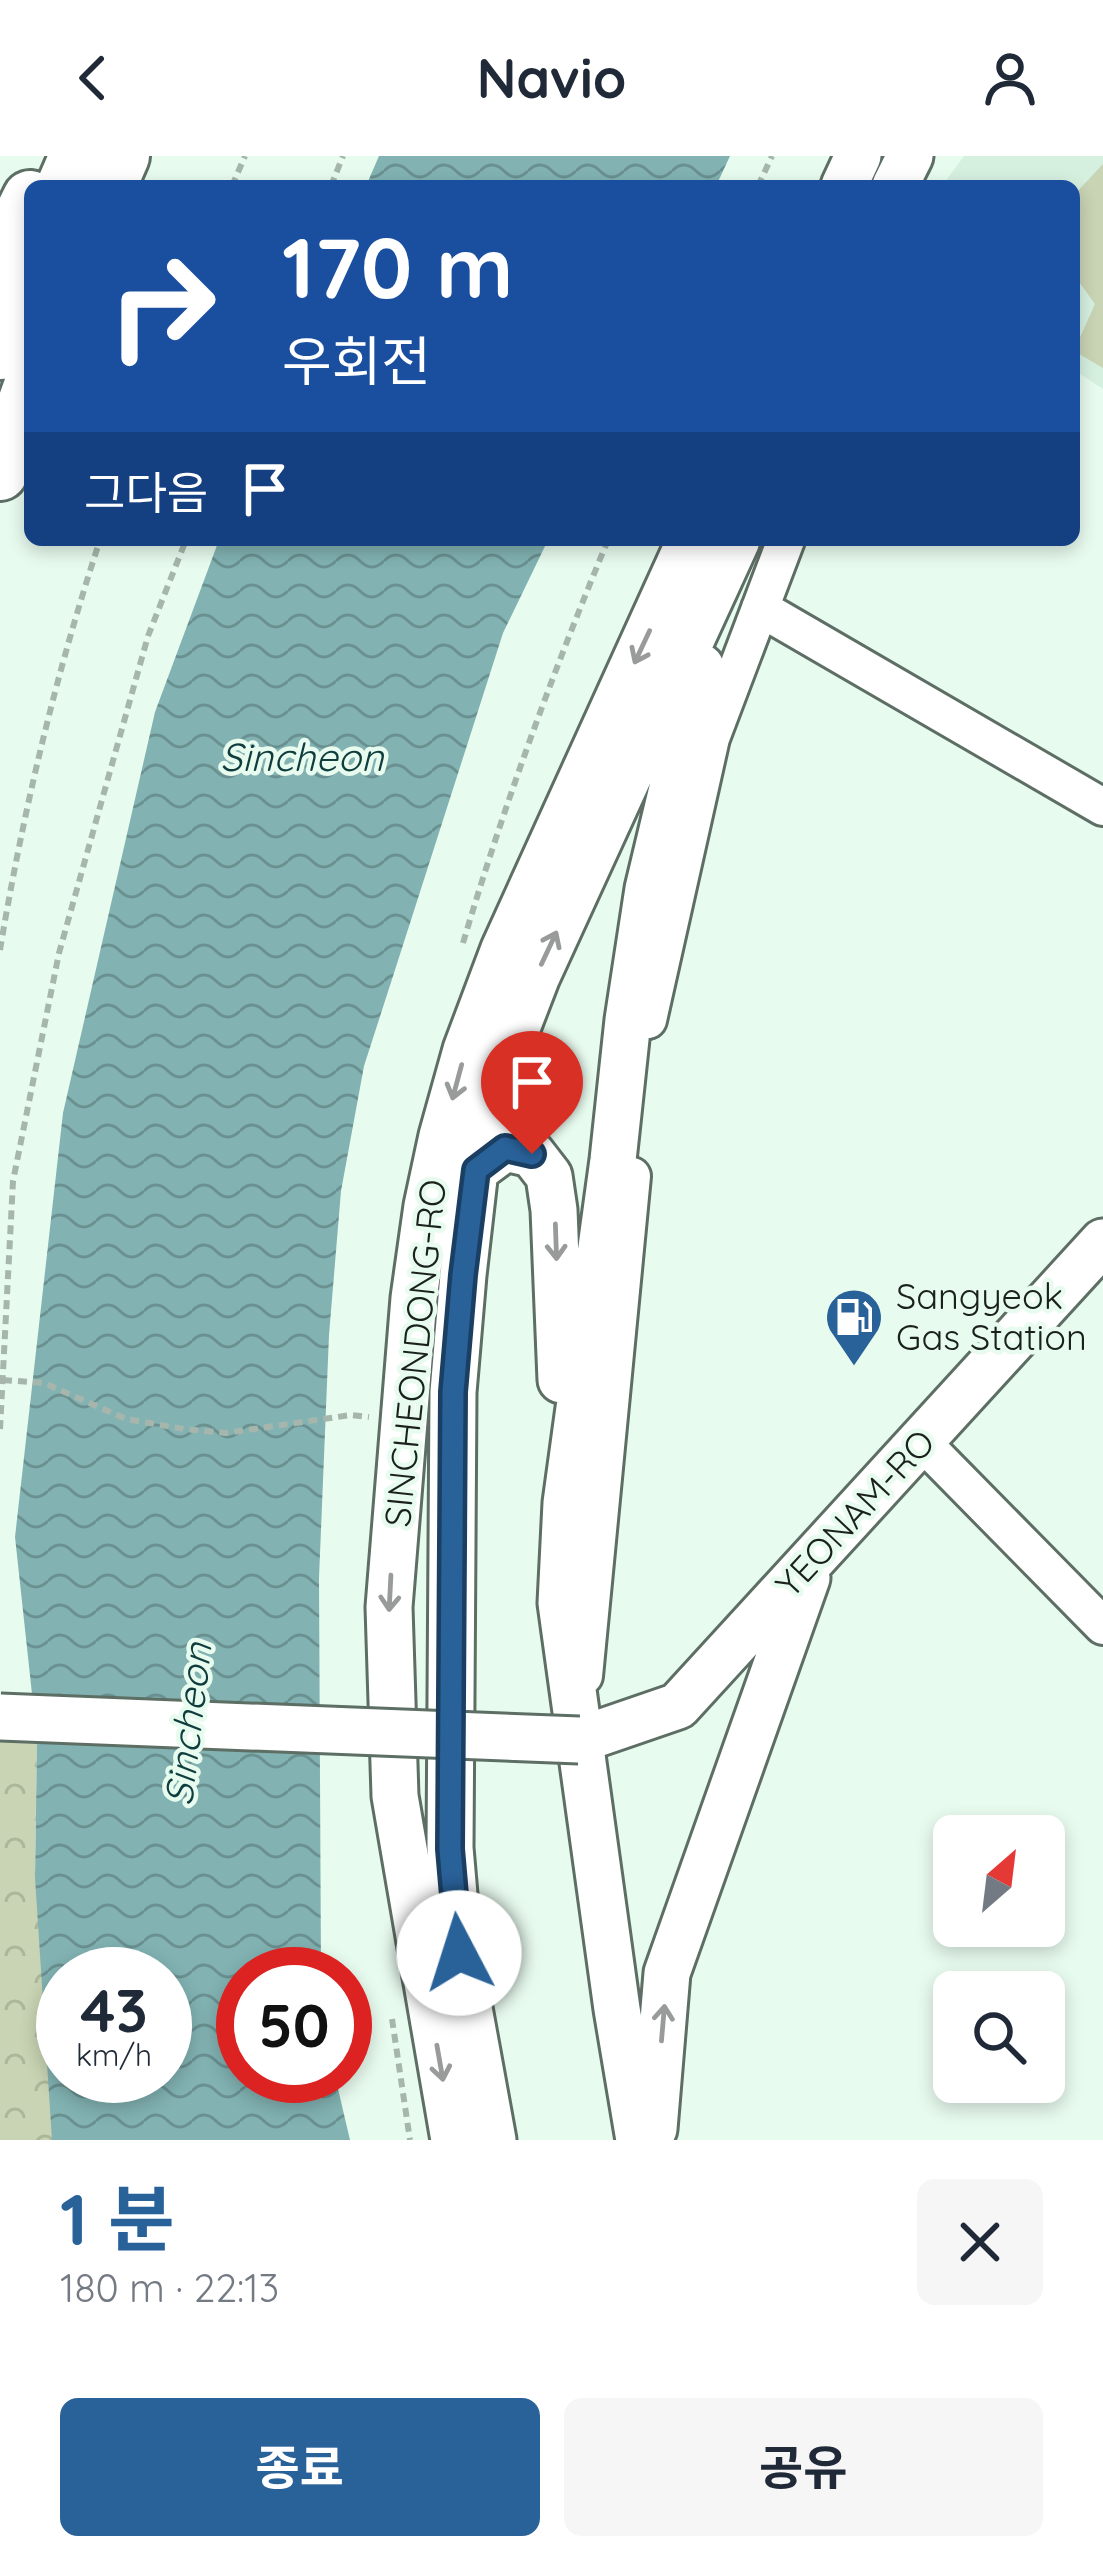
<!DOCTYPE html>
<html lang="ko">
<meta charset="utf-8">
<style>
:root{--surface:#fff;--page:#f6f6f7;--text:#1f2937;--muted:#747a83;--accent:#296199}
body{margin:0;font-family:Quicksand,"Noto Sans KR",sans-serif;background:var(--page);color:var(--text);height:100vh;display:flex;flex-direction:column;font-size:45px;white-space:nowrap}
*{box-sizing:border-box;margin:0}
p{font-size:39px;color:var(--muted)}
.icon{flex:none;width:66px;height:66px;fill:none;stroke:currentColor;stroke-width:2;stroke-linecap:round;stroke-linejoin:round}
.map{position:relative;height:1984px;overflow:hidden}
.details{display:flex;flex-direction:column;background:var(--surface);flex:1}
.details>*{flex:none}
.top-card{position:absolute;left:24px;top:24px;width:1056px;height:366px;border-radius:18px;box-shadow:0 6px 18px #0003;background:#1a4fa0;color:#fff;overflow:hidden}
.needle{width:78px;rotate:28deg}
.fabs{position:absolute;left:933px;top:1659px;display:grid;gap:24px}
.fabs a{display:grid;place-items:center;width:132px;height:132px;border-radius:18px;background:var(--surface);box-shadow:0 6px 18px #0003;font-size:60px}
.speed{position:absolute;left:36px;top:1791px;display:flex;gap:24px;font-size:60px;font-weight:700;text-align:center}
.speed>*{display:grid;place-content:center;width:156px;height:156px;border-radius:50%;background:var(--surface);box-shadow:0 6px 18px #0003;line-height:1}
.speed small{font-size:30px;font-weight:400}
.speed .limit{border:18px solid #d22;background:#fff;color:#111}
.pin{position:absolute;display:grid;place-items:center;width:102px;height:102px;color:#fff;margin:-123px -51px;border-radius:50% 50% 50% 0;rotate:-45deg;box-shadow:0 0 12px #0007}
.pin .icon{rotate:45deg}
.me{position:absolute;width:132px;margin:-66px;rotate:355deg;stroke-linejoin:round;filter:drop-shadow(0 0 9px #0008)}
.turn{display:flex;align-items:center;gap:42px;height:252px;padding:0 60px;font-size:54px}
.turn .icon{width:156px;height:156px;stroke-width:2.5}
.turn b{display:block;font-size:84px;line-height:102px}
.then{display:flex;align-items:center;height:114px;padding:0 60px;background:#0003;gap:24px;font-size:45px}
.round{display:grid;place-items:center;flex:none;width:126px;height:126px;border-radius:18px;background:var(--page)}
.overview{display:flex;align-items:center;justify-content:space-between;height:204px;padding:0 60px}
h1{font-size:72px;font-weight:700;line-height:90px;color:var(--accent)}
.cta{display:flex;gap:24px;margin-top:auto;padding:24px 60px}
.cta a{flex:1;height:138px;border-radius:18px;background:var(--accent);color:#fff;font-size:48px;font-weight:700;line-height:138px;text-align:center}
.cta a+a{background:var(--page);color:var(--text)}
header{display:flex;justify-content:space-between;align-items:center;height:156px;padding:0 60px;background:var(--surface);font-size:54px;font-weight:700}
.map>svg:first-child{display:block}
</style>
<header><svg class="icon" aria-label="back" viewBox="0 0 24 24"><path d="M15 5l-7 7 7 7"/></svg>Navio<svg class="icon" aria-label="person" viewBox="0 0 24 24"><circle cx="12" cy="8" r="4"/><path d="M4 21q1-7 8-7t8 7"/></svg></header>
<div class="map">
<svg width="1103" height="1984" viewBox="0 0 1103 1984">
<defs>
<pattern id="park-crowns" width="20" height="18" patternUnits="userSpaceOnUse" patternTransform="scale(3)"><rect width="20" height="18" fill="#c9d4b4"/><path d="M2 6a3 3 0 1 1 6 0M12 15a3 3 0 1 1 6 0" fill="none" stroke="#acb69a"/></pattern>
<pattern id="water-waves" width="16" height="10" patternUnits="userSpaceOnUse" patternTransform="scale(3)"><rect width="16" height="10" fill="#82b2b2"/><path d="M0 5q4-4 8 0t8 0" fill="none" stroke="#6a9090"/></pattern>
</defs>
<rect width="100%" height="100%" fill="#e8fbef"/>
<path fill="#d6f0e0" d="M 964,0 L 1103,0 L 1103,233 L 1074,214 L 1074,30 L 942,30 Z"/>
<path fill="#c9d4b4" d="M 1103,8 L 1103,212 L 1074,195 L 1095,148 L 1074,119 L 1074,39 Z"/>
<path fill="url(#park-crowns)" d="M 0,1583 L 37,1584 L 35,1709 L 53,1984 L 0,1984 Z"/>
<path fill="url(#water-waves)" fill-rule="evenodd" d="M 379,0 L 730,0 L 716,30 L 366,30 Z
M 219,384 L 548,384 L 503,477 L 394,817 L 364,910 L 341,1035 L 329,1179 L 319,1422 L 321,1818 L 243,1818 L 243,1920 L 335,1920 L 350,1984 L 52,1984 L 35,1722 L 37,1584 L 15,1381 L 63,957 L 155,556 ZM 63,1818 L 165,1818 L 165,1920 L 63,1920 Z"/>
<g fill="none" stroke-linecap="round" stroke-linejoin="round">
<g stroke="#5d6e64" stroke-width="42">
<path id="minor" d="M 760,452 L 1103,651
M 648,864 L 711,582 L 786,384
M 921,1285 L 1103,1470
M 584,1520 L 632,1020"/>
</g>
<g stroke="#5d6e64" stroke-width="51">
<path id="major" d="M 844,30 L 858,0
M 895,30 L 910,0
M 475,1014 L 505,992 L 532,998 L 549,1020 L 554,1054 L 561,1224
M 579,1584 L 678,1550 L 1103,1086
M 654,1973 L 667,1817 L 807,1422
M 454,1984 L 395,1640 L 389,1451 L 414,1142 L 427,1050 L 442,980 L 466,894 L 504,793 L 690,384
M 493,1984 L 459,1797 L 450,1692 L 453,1236 L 463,1119 L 475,1014 L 505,903 L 537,820 L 737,384
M 639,1984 L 617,1853 L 561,1447 L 566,1347 L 613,1004 L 628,864 L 648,733 L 701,511"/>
</g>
<g stroke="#5d6e64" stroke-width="60">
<path id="highway" d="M 64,30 L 77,0
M 109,30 L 122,0
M 0,102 L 30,42
M 0,196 L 30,107
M 0,317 L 30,233"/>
</g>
<path stroke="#a7b6ad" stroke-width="6" stroke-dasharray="9 6" stroke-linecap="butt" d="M 232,30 L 245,0
M 331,30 L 343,0
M 758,30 L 772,0
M 463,787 C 504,649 553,516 608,384
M 0,794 C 23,656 56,517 100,384
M 3,1224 L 44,1227 L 126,1263 L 184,1273 L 226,1277 L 351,1259 L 369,1261
M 0,1273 L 13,1025 L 59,797 L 148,480 L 186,384
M 392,1863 L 410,1984"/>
<use href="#minor" stroke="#fff" stroke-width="36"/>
<use href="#major" stroke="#fff" stroke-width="45"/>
<use href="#highway" stroke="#fff" stroke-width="54"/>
<g stroke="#5d6e64" stroke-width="51" stroke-linecap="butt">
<path id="major-bridge" d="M 0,1561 L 579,1584"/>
</g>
<use href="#major-bridge" stroke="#fff" stroke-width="45"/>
</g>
<defs><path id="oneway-shaft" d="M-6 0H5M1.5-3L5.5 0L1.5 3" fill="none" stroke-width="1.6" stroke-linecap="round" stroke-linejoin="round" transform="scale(3)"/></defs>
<g stroke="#989b99">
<use href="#oneway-shaft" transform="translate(642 491) rotate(115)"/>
<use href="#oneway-shaft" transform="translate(549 792) rotate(-65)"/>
<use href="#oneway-shaft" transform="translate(457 926) rotate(105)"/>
<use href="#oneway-shaft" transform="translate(556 1086) rotate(88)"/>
<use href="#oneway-shaft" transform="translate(390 1437) rotate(93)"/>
<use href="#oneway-shaft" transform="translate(663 1867) rotate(-85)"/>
<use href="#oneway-shaft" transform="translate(440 1907) rotate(80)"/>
</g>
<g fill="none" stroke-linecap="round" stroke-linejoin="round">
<g stroke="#1b3f63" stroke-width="30">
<path id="route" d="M 459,1797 L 450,1693 L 453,1236 L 463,1119 L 476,1014 L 505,992 L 532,998"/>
</g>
<use href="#route" stroke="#296199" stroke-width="21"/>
</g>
<defs>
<g id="fuel-pin" transform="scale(3)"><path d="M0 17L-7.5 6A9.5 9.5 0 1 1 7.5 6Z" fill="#296199" stroke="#e8fbef"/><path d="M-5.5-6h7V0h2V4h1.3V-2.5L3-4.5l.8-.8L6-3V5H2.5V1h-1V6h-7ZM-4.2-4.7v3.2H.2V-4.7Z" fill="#fff"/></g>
</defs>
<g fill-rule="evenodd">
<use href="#fuel-pin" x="854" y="1161"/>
</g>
<g text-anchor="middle" stroke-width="9" stroke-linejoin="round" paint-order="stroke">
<g font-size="36" fill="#1a211d" stroke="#e8fbef" text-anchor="start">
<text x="896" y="1153">Sangyeok<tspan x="896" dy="41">Gas Station</tspan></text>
</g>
<g font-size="36" fill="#1a211d" stroke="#e8fbef">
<text transform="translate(415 1197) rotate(-84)" y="13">SINCHEONDONG-RO</text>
<text transform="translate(855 1357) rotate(-47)" y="13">YEONAM-RO</text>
</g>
<g font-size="39" font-style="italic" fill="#0f3d3e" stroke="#e8fbef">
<text x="302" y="615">Sincheon</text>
<text transform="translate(188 1568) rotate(-83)" y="14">Sincheon</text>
</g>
</g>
</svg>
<div class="fabs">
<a><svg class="needle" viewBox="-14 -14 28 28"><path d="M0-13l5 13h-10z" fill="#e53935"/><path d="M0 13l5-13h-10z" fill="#747a83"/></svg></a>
<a><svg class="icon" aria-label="search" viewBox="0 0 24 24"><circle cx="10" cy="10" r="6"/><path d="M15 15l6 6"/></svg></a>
</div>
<div class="speed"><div>43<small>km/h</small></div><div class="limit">50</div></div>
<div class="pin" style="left:532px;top:998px;background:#d93025"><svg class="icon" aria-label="arrive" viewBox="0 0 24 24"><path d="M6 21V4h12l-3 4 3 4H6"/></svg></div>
<svg class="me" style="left:459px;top:1797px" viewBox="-20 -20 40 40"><circle r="19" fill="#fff"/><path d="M0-13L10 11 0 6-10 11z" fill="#296199"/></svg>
<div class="top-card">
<div class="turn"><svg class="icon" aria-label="right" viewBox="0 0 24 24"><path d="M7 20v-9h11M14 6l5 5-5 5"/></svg><div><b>170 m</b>우회전</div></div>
<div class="then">그다음<svg class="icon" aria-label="arrive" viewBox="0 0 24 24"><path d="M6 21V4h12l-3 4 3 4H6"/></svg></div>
</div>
</div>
<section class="details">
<div class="overview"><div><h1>1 분</h1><p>180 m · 22:13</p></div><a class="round"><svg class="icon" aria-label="close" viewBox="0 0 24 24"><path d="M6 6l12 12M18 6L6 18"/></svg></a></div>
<div class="cta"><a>종료</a><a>공유</a></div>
</section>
